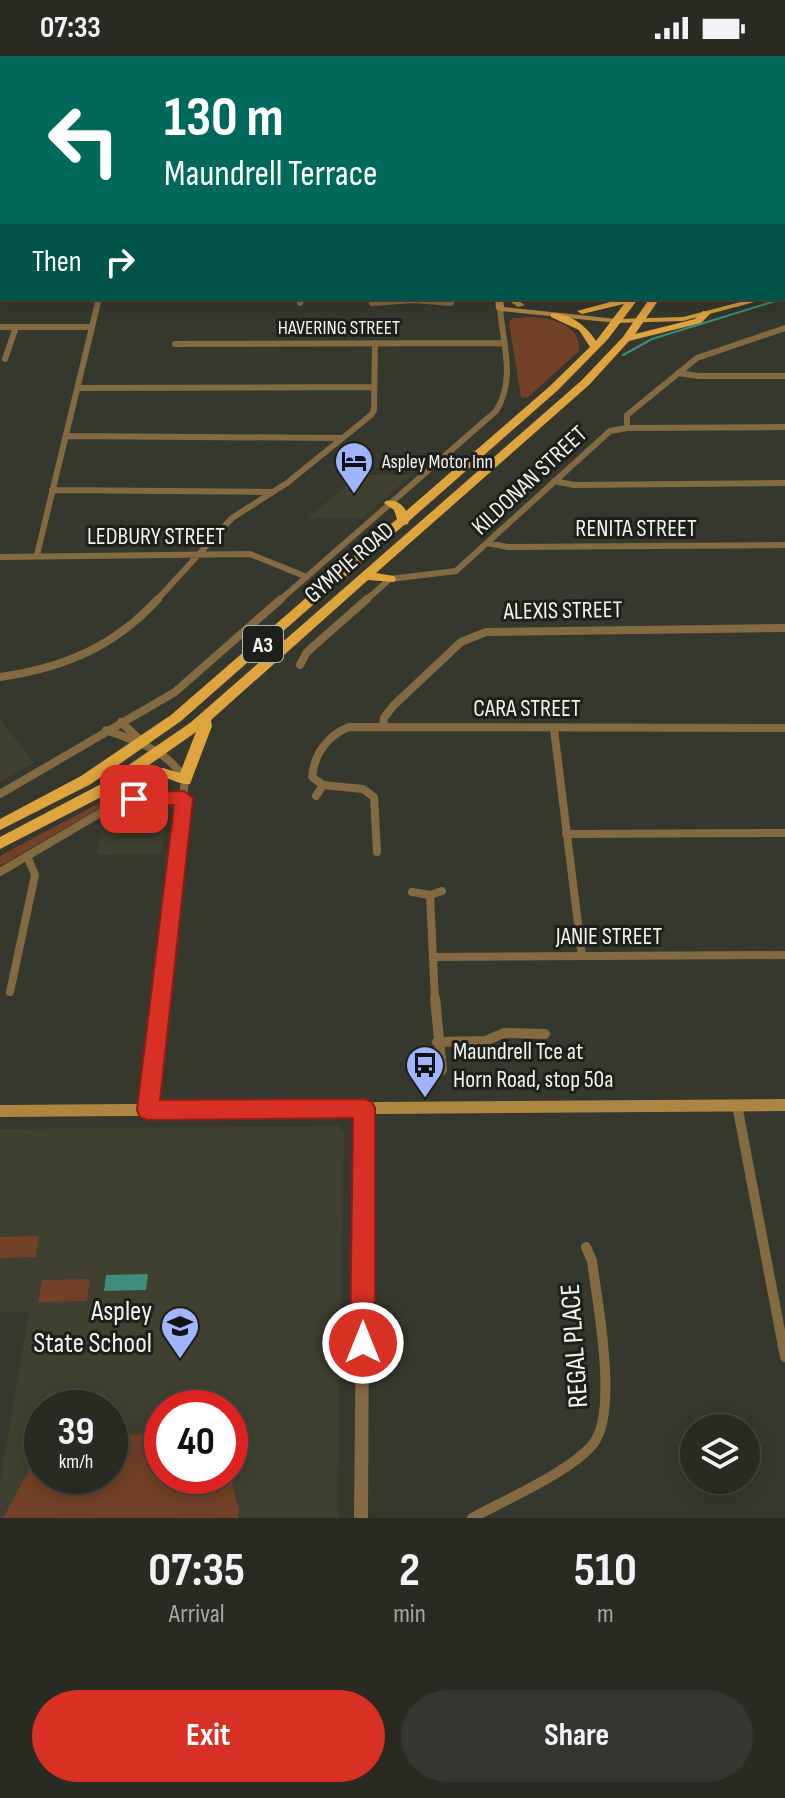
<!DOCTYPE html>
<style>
:root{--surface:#292a22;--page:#35362f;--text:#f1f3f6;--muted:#a5a7a5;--line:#454640;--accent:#d93025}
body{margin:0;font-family:"Sofia Sans Condensed",sans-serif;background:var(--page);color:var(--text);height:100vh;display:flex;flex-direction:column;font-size:30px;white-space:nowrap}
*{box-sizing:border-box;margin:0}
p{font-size:26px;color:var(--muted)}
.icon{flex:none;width:44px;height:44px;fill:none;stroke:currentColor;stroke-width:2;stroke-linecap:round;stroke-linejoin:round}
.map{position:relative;height:1462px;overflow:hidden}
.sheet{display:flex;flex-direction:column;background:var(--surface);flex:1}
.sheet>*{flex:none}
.hud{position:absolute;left:0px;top:0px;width:786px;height:244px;box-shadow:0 4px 20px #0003,0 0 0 2px var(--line);background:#00695c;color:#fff;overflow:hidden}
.buttons{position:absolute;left:680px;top:1358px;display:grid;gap:16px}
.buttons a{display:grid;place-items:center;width:80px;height:80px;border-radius:50%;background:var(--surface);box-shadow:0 4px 20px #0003,0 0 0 2px var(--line);font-size:40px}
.speed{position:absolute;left:24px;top:1334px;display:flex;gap:16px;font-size:40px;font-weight:700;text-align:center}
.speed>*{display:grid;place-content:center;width:104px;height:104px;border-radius:50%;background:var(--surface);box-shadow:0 4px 20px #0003,0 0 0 2px var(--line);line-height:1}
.speed small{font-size:20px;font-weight:400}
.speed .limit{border:12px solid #d22;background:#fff;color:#111}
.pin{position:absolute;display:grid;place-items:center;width:68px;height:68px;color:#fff;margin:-34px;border-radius:16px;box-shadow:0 4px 12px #0006}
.me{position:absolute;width:88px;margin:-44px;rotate:0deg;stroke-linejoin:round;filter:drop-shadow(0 0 6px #0008)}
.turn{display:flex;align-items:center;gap:28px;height:168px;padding:0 32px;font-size:36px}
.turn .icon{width:104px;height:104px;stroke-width:2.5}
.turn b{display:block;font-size:56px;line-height:68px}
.then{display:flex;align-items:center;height:76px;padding:0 32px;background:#0003;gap:16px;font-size:30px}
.eta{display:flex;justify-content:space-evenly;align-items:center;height:136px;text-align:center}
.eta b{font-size:48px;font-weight:700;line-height:56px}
.cta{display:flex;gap:16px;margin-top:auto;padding:16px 32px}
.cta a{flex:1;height:92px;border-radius:48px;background:var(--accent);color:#fff;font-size:32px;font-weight:700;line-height:92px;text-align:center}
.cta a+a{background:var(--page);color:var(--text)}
.status{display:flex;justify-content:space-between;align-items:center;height:56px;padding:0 40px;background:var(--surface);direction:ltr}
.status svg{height:22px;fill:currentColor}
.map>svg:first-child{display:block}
</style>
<div class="status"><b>07:33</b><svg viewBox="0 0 49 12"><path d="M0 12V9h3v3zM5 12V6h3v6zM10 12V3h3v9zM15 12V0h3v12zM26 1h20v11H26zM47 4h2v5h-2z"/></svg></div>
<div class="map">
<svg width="785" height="1462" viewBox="0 0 785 1462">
<rect width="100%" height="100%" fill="#37382d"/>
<path fill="#3f402f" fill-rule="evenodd" d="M 359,419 L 412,419 L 362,462 L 308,462 Z
M 0,663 L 34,707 L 0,726 Z
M 134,751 L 163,751 L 168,755 L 161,798 L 97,799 L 101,777 L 94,770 L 110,759 Z
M 339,1070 L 344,1076 L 337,1462 L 0,1462 L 0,1424 L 29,1256 L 0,1256 L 0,1073 ZM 42,1352 L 110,1352 L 110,1420 L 42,1420 ZM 162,1352 L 230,1352 L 230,1420 L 162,1420 Z"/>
<path fill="#734129" d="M 476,0 L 785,0 L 785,57 L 784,2 Z
M 532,261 C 552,262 582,269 579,295 L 527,342 L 521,341 L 509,266 L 513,262 Z
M 114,739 L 119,741 L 0,810 L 0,800 Z
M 39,1180 L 36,1201 L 0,1202 L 0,1181 Z
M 90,1223 L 87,1245 L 38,1246 L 42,1224 Z
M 162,1378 L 162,1420 L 230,1420 L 239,1454 L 238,1462 L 3,1462 L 35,1403 L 42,1399 L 42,1420 L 110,1420 L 110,1379 Z"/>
<path fill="#3d8d7a" d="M 148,1218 L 146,1234 L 104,1235 L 106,1219 Z"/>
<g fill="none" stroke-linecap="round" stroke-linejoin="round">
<path stroke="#3d8d7a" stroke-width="2" d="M 623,299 L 652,283 L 785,242"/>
<path stroke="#846a42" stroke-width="6" d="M 300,247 L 303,242
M 372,247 L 415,244 L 451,247
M 0,271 L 92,271
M 175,288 L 503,287
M 5,303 L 16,271
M 678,317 L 698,320 L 785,320
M 79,332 L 374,331
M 627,372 L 627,359 L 697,302 L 785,272
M 66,380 L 341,382
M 554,425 L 574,429 L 785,427
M 52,434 L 272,436
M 487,487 L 508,491 L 785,489
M 37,499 L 99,242
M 0,501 L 250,498 L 307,521
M 156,545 L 232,462 L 287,427 L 371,359 L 374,354 L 375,287
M 279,545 L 496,355 C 516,324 503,288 500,253
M 365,545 L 390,523 L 456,515 L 610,375 L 627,372 L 785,371"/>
<path stroke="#846a42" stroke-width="8" d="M 300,609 L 307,596 L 367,543
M 0,621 C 63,612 114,591 158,543
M 121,666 L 141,685
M 383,671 L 384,662 L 393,650 L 461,586 L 486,576 L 785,572
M 554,673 L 582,900
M 106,674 C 136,685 169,695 185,724 L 161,944
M 323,729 L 363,733 L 374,741 L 377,796
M 0,738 L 175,636 L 281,543
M 316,740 L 323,729 L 312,721 C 314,698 328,679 349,671 L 785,672
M 566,778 L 785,777
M 0,816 L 119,746 L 184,742
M 412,836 L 430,839 L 442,835
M 430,839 L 435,944
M 434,901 L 785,899
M 10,936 L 35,819 L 27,800"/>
<path stroke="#846a42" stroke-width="10" d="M 435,942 L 442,1014
M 437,986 L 485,985 L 504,977 L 545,978
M 737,1049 L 785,1301
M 148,1054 L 162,942
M 472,1462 C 505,1444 570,1416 593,1388 C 619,1356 597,1245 592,1205 L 586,1191"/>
<path fill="#846a42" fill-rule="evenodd" d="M 0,184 L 2,184 L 2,188 L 0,188 Z
M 364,1047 L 368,1048 L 370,1052 L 368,1462 L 354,1462 L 358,1052 L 360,1048 Z"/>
<path fill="#ae8643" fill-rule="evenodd" d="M 466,0 L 472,0 L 472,2 L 466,2 Z
M 495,242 L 503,242 L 504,251 L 617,263 L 621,265 L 617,267 L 500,255 L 496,253 Z
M 505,242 L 514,242 L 525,249 L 518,251 Z
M 785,1043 L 785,1055 L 0,1061 L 0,1049 Z"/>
<path fill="#cf9a40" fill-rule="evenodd" d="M 784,228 L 785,228 L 785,232 L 784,232 Z
M 756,242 L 770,242 L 683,265 L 617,267 L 613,265 L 617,263 L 683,261 Z"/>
<path fill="#dea43e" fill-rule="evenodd" d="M 784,222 L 785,222 L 785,228 L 784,228 Z
M 625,242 L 638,243 L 608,283 L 558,334 L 409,465 L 408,468 L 404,469 L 181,665 L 91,728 L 0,774 L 0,763 L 81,720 L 171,659 L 397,463 L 394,454 L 384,447 L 386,445 C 394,443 403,448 406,455 L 550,330 L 590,291 L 579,274 L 551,261 L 551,257 C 569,257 586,269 596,285 L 624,248 L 582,258 L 577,255 Z
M 650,242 L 660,242 L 635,278 L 695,263 L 703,255 L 711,257 L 701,267 L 629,285 L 589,329 L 376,517 L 394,520 L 396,523 L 394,526 L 368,524 L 211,664 L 212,670 L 190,728 C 180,729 173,723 163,722 C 144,720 126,725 111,736 L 0,793 L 0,781 L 101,728 L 190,667 L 581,325 L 623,281 ZM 196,676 L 180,717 L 163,712 L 142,714 Z"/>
</g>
<path fill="#d93025" stroke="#8d1f18" stroke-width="2" d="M 184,735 L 193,742 L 160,1044 L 364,1043 L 372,1046 L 375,1052 L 375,1287 L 371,1295 L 363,1299 L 354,1295 L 350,1287 L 353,1062 L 148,1064 L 140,1061 L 137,1054 L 174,749 L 134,750 L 125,743 L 134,736 Z"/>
<defs>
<g id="hotel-pin" transform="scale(2)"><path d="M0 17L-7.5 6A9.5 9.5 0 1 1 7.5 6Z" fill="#a0b3fd" stroke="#1e1f1a"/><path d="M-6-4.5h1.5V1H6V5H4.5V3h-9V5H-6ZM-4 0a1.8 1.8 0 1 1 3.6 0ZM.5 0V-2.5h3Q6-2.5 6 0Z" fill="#111"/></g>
<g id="bus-pin" transform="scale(2)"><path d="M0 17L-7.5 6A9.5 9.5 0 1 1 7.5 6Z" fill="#a0b3fd" stroke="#1e1f1a"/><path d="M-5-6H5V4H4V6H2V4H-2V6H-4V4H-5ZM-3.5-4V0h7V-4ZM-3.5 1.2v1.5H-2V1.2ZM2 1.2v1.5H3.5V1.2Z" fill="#111"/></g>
<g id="school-pin" transform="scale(2)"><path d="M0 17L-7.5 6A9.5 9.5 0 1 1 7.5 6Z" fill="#a0b3fd" stroke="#1e1f1a"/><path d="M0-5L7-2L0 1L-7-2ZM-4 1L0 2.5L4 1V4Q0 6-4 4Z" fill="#111"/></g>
</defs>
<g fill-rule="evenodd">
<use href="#hotel-pin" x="354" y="405"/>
<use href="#bus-pin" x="425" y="1009"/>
<use href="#school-pin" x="180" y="1270"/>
</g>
<g text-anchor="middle" stroke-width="6" stroke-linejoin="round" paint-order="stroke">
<g font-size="20" fill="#f2f3ec" stroke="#1e1f1a">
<text x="339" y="278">HAVERING STREET</text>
</g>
<g font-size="20" fill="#f2f3ec" stroke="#1e1f1a" text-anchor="start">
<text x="382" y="412">Aspley Motor Inn</text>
</g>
<rect fill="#1e1f1a" stroke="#b2b3ad" stroke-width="2" x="243" y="570" width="40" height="36" rx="6"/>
<g font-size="22" font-weight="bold" fill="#f2f3ec">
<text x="263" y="596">A3</text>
</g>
<g font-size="24" fill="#f2f3ec" stroke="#1e1f1a">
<text transform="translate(529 424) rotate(-43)" y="8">KILDONAN STREET</text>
<text x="636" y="480">RENITA STREET</text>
<text x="156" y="488">LEDBURY STREET</text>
<text transform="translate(349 506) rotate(-41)" y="8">GYMPIE ROAD</text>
<text transform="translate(563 554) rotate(-1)" y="8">ALEXIS STREET</text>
<text x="527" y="660">CARA STREET</text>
<text x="609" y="888">JANIE STREET</text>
</g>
<g font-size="24" fill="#f2f3ec" stroke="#1e1f1a" text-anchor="start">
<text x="453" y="1003">Maundrell Tce at<tspan x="453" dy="28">Horn Road, stop 50a</tspan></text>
</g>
<g font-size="28" fill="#f2f3ec" stroke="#1e1f1a" text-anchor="end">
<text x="152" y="1264">Aspley<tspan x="152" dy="32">State School</tspan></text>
</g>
<g font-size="28" fill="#f2f3ec" stroke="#1e1f1a">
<text transform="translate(573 1290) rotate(-94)" y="10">REGAL PLACE</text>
</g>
</g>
</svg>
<div class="buttons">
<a><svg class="icon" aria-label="layers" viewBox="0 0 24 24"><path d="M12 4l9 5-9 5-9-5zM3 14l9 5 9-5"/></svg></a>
</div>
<div class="speed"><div>39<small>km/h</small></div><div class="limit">40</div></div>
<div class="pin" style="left:134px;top:743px;background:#d93025"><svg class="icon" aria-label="arrive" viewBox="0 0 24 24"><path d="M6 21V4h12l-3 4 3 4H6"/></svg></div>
<svg class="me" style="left:363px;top:1287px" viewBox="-20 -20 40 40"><circle r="17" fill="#d93025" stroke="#fff" stroke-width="3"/><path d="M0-11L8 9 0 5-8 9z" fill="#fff"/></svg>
<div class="hud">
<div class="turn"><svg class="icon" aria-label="left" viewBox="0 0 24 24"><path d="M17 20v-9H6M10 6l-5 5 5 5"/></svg><div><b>130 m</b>Maundrell Terrace</div></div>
<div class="then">Then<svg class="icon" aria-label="right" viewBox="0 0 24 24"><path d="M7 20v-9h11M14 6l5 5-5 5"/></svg></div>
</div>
</div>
<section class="sheet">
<div class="eta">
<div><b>07:35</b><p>Arrival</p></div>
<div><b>2</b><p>min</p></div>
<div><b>510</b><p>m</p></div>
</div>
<div class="cta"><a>Exit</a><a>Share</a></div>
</section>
